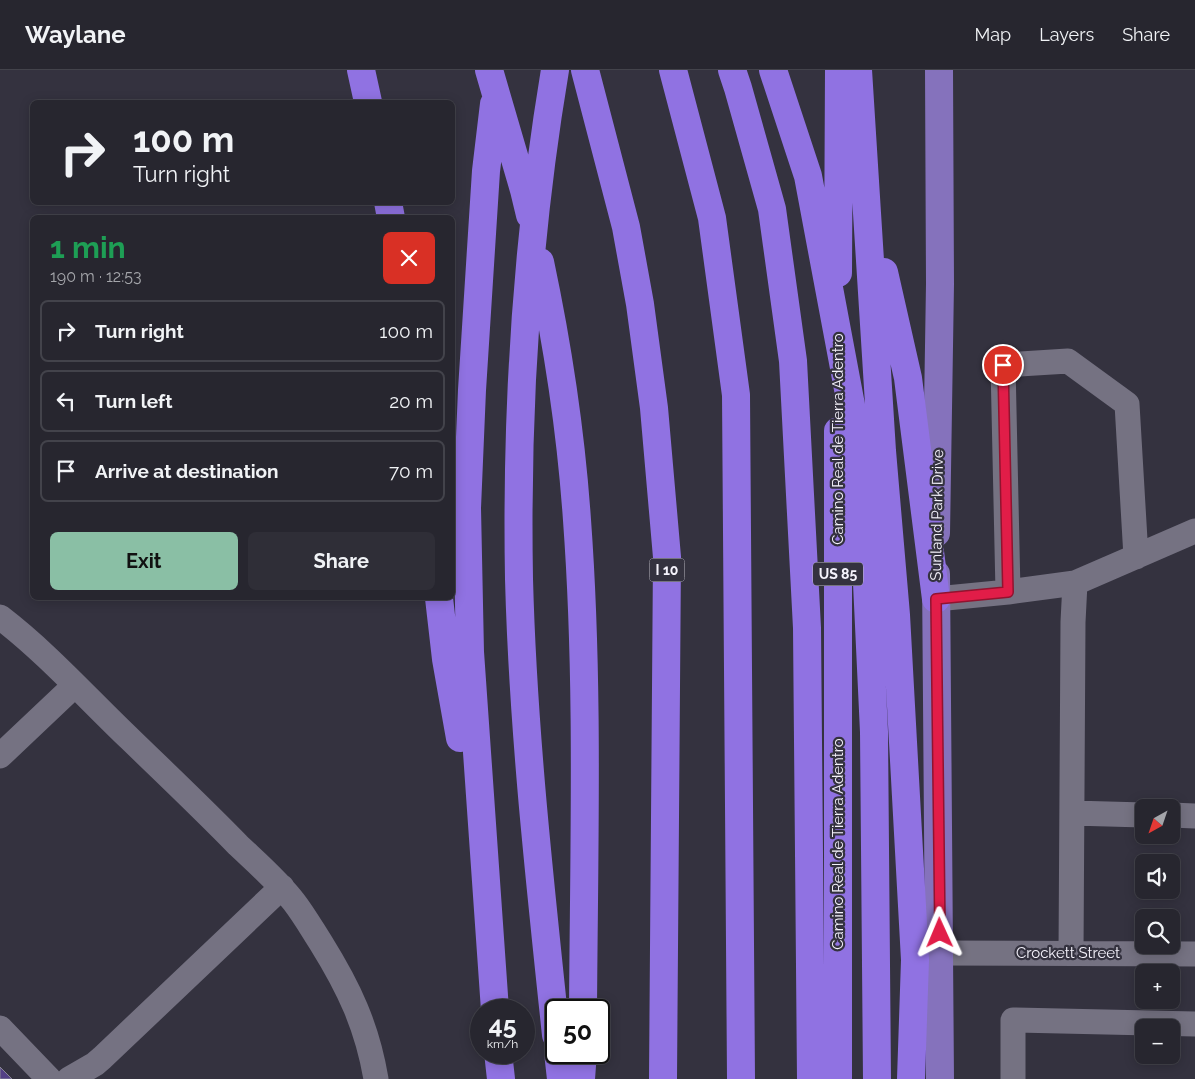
<!DOCTYPE html>
<meta charset="utf-8">
<style>
:root{--surface:#27262f;--page:#2f2e37;--text:#f1f3f6;--muted:#a4a5aa;--line:#43434b;--accent:#8abfa5}
body{margin:0;font-family:Raleway,sans-serif;background:var(--page);color:var(--text);height:100vh;display:flex;flex-direction:column;font-size:19px;white-space:nowrap}
*{box-sizing:border-box;margin:0}
p{font-size:16px;color:var(--muted)}
.icon{flex:none;width:28px;height:28px;fill:none;stroke:currentColor;stroke-width:2;stroke-linecap:round;stroke-linejoin:round}
.map{position:relative;flex:1;overflow:hidden}
.sheet{position:absolute;left:30px;top:145px;width:425px;height:385px;display:flex;flex-direction:column;background:var(--surface);border-radius:8px;box-shadow:0 2px 12px #0003,0 0 0 1px var(--line)}
.sheet>*{flex:none}
.hud{position:absolute;left:30px;top:30px;width:425px;height:105px;border-radius:8px;box-shadow:0 2px 12px #0003,0 0 0 1px var(--line);background:#27262f;color:var(--text);overflow:hidden}
.needle{width:32px;rotate:220deg}
.controls{position:absolute;left:1135px;top:729px;display:grid;gap:10px}
.controls a{display:grid;place-items:center;width:45px;height:45px;border-radius:8px;background:var(--surface);box-shadow:0 2px 12px #0003,0 0 0 1px var(--line);font-size:25px}
.speed{position:absolute;left:470px;top:929px;display:flex;gap:10px;font-size:25px;font-weight:700;text-align:center}
.speed>*{display:grid;place-content:center;width:65px;height:65px;border-radius:50%;background:var(--surface);box-shadow:0 2px 12px #0003,0 0 0 1px var(--line);line-height:1}
.speed small{font-size:12px;font-weight:400}
.speed .limit{border:2px solid #111;border-radius:8px;background:#fff;color:#111}
.pin{position:absolute;display:grid;place-items:center;width:42px;height:42px;color:#fff;margin:-21px;border:2px solid #fff;border-radius:50%;box-shadow:0 1px 5px #0007}
.me{position:absolute;width:55px;margin:-28px;rotate:359deg;stroke-linejoin:round;filter:drop-shadow(0 0 4px #0008)}
.turn{display:flex;align-items:center;gap:18px;height:105px;padding:0 20px;font-size:22px}
.turn .icon{width:65px;height:65px;stroke-width:2.5}
.turn b{display:block;font-size:35px;line-height:42px}
.round{display:grid;place-items:center;flex:none;width:52px;height:52px;border-radius:8px;background:var(--page)}
.headline{display:flex;align-items:center;justify-content:space-between;height:85px;padding:0 20px}
h1{font-size:30px;font-weight:700;line-height:38px;color:#1e9e55}
.cta{display:flex;gap:10px;margin-top:auto;padding:10px 20px}
.cta a{flex:1;height:58px;border-radius:8px;background:var(--accent);color:#111;font-size:20px;font-weight:700;line-height:58px;text-align:center}
.cta a+a{background:var(--page);color:var(--text)}
ul{padding:0;list-style:none}
li{display:flex;align-items:center;gap:15px;height:62px;margin:0 10px 8px;padding:0 10px;border:2px solid var(--line);border-radius:8px}
li div{flex:1}
li b{display:block;font-size:19px}
li em{font-style:normal}
header{display:flex;align-items:center;gap:30px;box-sizing:border-box;height:70px;padding:0 25px;background:var(--surface);border-bottom:1px solid var(--line)}
header strong{font-size:24px}
nav{display:flex;gap:28px;margin-inline-start:auto;font-size:18px}
.map>svg:first-child{display:block}
</style>
<header>
<strong>Waylane</strong>
<nav><a>Map</a><a>Layers</a><a>Share</a></nav>
</header>
<div class="map">
<svg width="1195" height="1009" viewBox="0 0 1195 1009">
<rect width="100%" height="100%" fill="#34323f"/>
<path fill="#534085" stroke="#898696" d="M 0,997 L 12,1009 L 0,1009 Z"/>
<g fill="none" stroke-linecap="round" stroke-linejoin="round">
<path stroke="#757282" stroke-width="25" d="M 1075,513 L 1195,461
M 1008,522 L 1003,295 L 1068,291 L 1127,334 L 1136,487
M 936,529 L 1008,522 L 1075,513 L 1073,552 L 1071,883
M 0,547 C 47,583 87,628 130,669 C 166,704 203,739 238,775 C 257,793 278,811 294,832 C 304,845 312,859 321,873 C 349,918 367,956 376,1009
M 0,686 L 75,615
M 1072,743 L 1144,745
M 1171,745 L 1195,746
M 940,883 L 1195,884
M 0,958 L 49,1009
M 69,1009 L 95,994 L 102,988 L 282,817
M 1013,1009 L 1013,950 L 1195,954"/>
<path stroke="#8572bc" stroke-width="28" d="M 936,463 L 940,214 L 939,0
M 936,504 L 940,1009"/>
<path stroke="#9072e2" stroke-width="28" d="M 361,0 L 368,32
M 489,0 L 524,120 L 530,145
M 555,0 C 527,167 516,339 519,509 C 523,661 540,813 556,965
M 585,0 L 626,157 L 640,234 L 654,338 L 667,487 L 663,1009
M 673,0 L 712,148 L 736,325 L 741,1009
M 732,0 L 738,18 L 772,139 L 793,291 L 807,558 L 811,1009
M 773,0 L 808,106 L 851,335 L 865,470 L 874,662 L 877,1009
M 858,0 L 882,381 L 896,545 L 915,890 L 911,1009
M 494,34 L 486,101 L 472,320 L 467,438 L 470,582 L 495,940
M 388,132 L 391,148
M 540,192 C 558,277 571,363 577,450 C 589,613 584,777 583,940
M 884,202 L 908,308 L 936,529
M 838,203 L 839,0
M 838,361 L 838,1009
M 439,528 L 446,589 L 460,668
M 498,982 L 501,1009
M 558,982 L 561,1009
M 581,1009 L 583,982"/>
</g>
<g fill="none" stroke-linecap="round" stroke-linejoin="round">
<g stroke="#92132f" stroke-width="12">
<path id="route" d="M 940,863 L 936,529 L 1008,522 L 1003,295"/>
</g>
<use href="#route" stroke="#e11d48" stroke-width="9"/>
</g>
<g text-anchor="middle" stroke-width="4.5" stroke-linejoin="round" paint-order="stroke">
<g fill="#34323f" stroke="#bbb9c3" stroke-width="1">
<rect x="649.5" y="488.5" width="35" height="23" rx="4"/>
<rect x="813" y="492.5" width="50" height="23" rx="4"/>
</g>
<g font-size="14" font-weight="bold" fill="#f5f3fc">
<text x="667" y="505">I 10</text>
<text x="838" y="509">US 85</text>
</g>
<g font-size="15" fill="#f5f3fc" stroke="#34323f">
<text transform="translate(838 369) rotate(-90)" y="5">Camino Real de Tierra Adentro</text>
<text transform="translate(937 445) rotate(-89)" y="5">Sunland Park Drive</text>
<text transform="translate(838 774) rotate(-90)" y="5">Camino Real de Tierra Adentro</text>
<text x="1068" y="888">Crockett Street</text>
</g>
</g>
</svg>
<div class="controls">
<a><svg class="needle" viewBox="-14 -14 28 28"><path d="M0-13l5 13h-10z" fill="#e53935"/><path d="M0 13l5-13h-10z" fill="#a4a5aa"/></svg></a>
<a><svg class="icon" aria-label="sound" viewBox="0 0 24 24"><path d="M4 9h4l5-4v14l-5-4H4zM17 9q2 3 0 6"/></svg></a>
<a><svg class="icon" aria-label="search" viewBox="0 0 24 24"><circle cx="10" cy="10" r="6"/><path d="M15 15l6 6"/></svg></a>
<a>+</a>
<a>−</a>
</div>
<div class="speed"><div>45<small>km/h</small></div><div class="limit">50</div></div>
<div class="pin" style="left:1003px;top:295px;background:#d93025"><svg class="icon" aria-label="arrive" viewBox="0 0 24 24"><path d="M6 21V4h12l-3 4 3 4H6"/></svg></div>
<svg class="me" style="left:940px;top:863px" viewBox="-20 -20 40 40"><path d="M0-17L14 15 0 8-14 15z" fill="#e11d48" stroke="#fff" stroke-width="4"/></svg>
<div class="hud">
<div class="turn"><svg class="icon" aria-label="right" viewBox="0 0 24 24"><path d="M7 20v-9h11M14 6l5 5-5 5"/></svg><div><b>100 m</b>Turn right</div></div>
</div>
<section class="sheet">
<div class="headline"><div><h1>1 min</h1><p>190 m · 12:53</p></div><a class="round" style="background:#d93025;color:#fff"><svg class="icon" aria-label="close" viewBox="0 0 24 24"><path d="M6 6l12 12M18 6L6 18"/></svg></a></div>
<ul>
<li><svg class="icon" aria-label="right" viewBox="0 0 24 24"><path d="M7 20v-9h11M14 6l5 5-5 5"/></svg><div><b>Turn right</b></div><em>100 m</em></li>
<li><svg class="icon" aria-label="left" viewBox="0 0 24 24"><path d="M17 20v-9H6M10 6l-5 5 5 5"/></svg><div><b>Turn left</b></div><em>20 m</em></li>
<li><svg class="icon" aria-label="arrive" viewBox="0 0 24 24"><path d="M6 21V4h12l-3 4 3 4H6"/></svg><div><b>Arrive at destination</b></div><em>70 m</em></li>
</ul>
<div class="cta"><a>Exit</a><a>Share</a></div>
</section>
</div>
